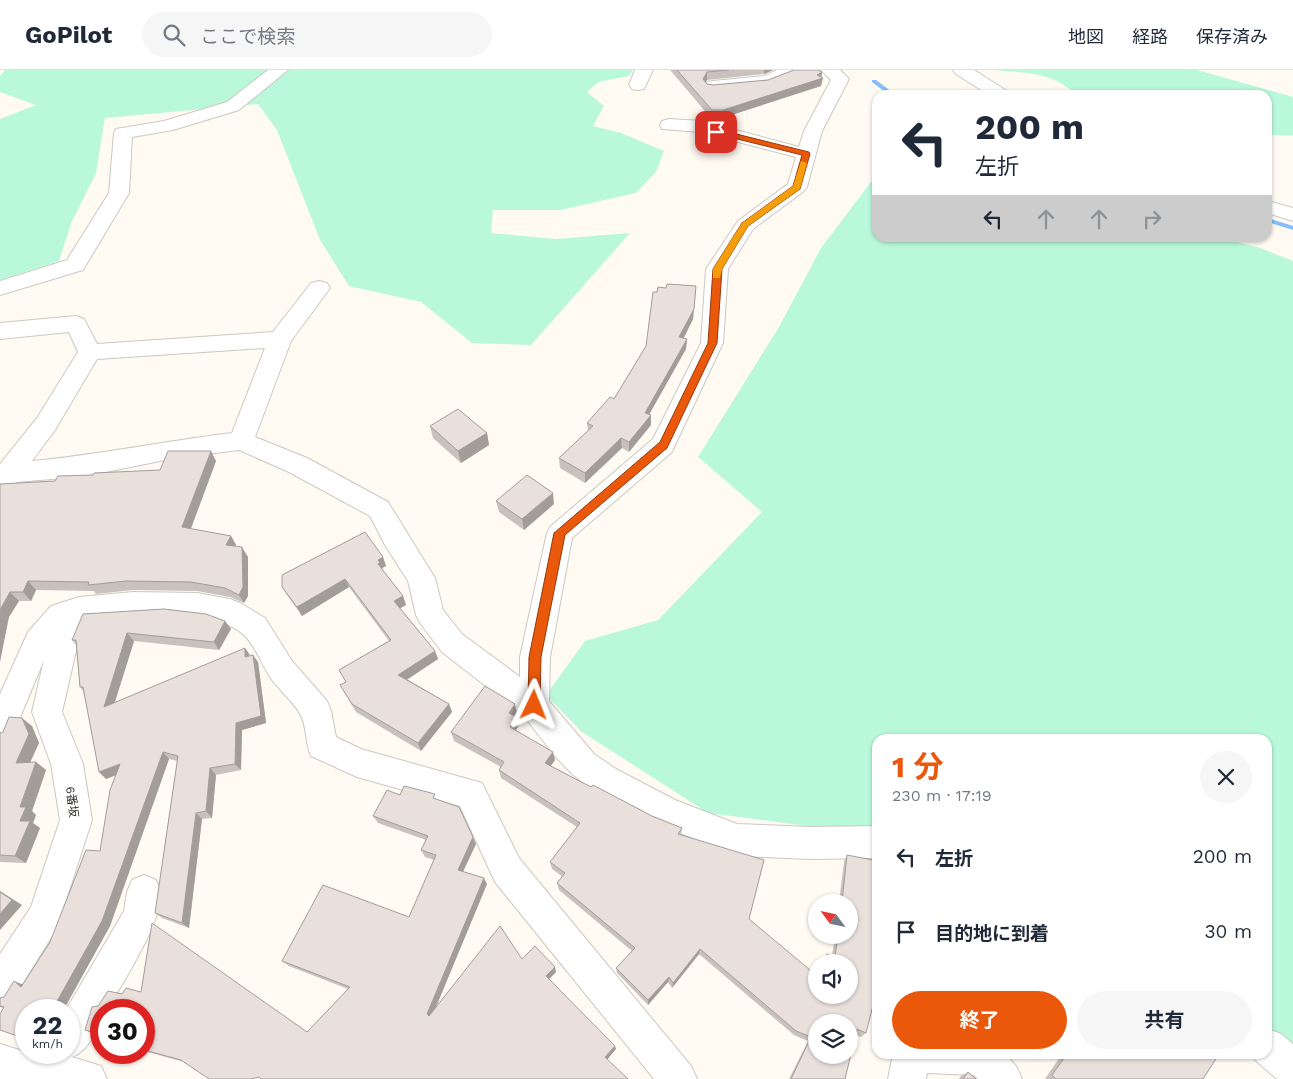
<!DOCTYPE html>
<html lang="ja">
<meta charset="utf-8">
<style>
:root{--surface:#fff;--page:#f6f6f7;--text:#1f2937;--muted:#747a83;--line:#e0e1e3;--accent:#ea580c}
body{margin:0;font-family:"Work Sans","Noto Sans JP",sans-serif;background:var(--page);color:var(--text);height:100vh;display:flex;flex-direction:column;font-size:19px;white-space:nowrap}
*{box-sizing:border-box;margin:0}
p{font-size:16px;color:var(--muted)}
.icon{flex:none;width:28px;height:28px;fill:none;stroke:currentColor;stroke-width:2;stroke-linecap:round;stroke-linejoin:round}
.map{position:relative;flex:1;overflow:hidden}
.panel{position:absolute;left:872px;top:664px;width:400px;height:325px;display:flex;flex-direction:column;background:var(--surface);border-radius:15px;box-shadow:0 1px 4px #0004}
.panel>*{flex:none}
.hud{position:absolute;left:872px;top:20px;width:400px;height:152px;border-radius:15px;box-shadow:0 1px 4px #0004;background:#fff;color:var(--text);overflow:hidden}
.needle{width:32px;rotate:303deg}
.buttons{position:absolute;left:808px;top:824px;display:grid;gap:10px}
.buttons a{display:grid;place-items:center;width:50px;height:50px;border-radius:50%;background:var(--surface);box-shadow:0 1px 4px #0004;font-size:25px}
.speed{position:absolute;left:15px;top:929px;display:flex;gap:10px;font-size:25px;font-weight:700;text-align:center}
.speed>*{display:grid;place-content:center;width:65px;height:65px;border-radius:50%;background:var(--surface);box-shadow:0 1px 4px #0004;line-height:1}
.speed small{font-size:12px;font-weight:400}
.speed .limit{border:8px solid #d22;background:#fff;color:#111}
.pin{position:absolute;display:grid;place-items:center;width:42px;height:42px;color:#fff;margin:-21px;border-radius:10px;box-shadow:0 2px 8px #0006}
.me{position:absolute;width:55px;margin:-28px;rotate:2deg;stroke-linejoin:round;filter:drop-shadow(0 0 4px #0008)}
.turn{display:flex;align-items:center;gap:18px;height:105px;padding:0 20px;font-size:22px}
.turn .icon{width:65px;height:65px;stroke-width:2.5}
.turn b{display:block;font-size:35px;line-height:42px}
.lanes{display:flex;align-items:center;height:48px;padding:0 20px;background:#0003;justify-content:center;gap:25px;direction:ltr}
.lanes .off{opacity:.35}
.round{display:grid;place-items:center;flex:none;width:52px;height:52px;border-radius:26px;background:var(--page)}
.overview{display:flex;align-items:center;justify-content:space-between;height:85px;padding:0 20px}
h1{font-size:30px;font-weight:700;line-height:38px;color:var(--accent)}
.primary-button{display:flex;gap:10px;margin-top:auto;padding:10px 20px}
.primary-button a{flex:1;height:58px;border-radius:30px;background:var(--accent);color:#fff;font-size:20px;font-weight:700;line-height:58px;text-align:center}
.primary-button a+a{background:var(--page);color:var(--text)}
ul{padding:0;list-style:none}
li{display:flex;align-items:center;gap:15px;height:75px;padding:0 20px}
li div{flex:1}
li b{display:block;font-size:19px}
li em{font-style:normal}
header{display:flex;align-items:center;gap:30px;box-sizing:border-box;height:70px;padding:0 25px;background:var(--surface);border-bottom:1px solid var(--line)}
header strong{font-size:24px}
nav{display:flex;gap:28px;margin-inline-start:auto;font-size:18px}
.search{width:350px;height:45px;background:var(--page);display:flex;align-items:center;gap:12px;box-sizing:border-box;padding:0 18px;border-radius:28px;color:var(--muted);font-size:19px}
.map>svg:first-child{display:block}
</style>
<header>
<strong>GoPilot</strong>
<div class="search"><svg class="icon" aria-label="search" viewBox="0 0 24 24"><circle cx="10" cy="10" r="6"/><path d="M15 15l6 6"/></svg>ここで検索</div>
<nav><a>地図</a><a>経路</a><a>保存済み</a></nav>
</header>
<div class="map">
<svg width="1293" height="1009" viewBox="0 0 1293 1009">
<rect width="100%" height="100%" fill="#fffbf3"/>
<path fill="#baf8da" d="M 5,0 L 633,0 L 629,6 L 598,12 L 587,22 L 604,36 L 593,56 L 621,63 L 664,81 L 656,102 L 636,123 L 560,140 L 493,140 L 491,163 L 556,169 L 630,163 L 531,275 L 472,273 L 421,232 L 349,216 L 320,170 L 277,60 L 258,34 L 105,48 L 96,103 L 72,151 L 59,191 L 0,210 L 0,49 L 36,35 L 0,22 L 0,6 Z
M 996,0 L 1197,0 L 1293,27 L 1293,65 L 1268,65 L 1268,25 L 1077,25 C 1050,1 1031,4 996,0 Z
M 877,104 L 878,168 L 1223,168 L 1260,178 L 1293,191 L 1293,987 L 1268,964 L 1268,669 L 878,669 L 877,762 L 838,760 L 708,743 L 582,662 L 546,625 L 585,571 L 658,550 L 762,442 L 698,387 L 779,257 L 821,178 Z"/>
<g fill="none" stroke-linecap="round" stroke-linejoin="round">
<path fill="#85bdfc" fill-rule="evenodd" d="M 872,10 L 876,10 L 896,25 L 889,25 L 872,12 Z
M 1268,148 L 1293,156 L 1293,160 L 1268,152 Z"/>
<g stroke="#ccc8c1" stroke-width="2">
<path id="minor" d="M 268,0 L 288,0 L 239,40 L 173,60 L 132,67 L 129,123 L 83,200 L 0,225 L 0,211 L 67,190 L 109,123 L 114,63 L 116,59 L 164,51 L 227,32 Z
M 635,0 L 653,0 L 644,19 L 638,20 L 632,19 L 629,15 Z
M 777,0 L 801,0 L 798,4 L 767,16 L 713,21 L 707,20 L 704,16 L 707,12 L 713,11 L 764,6 Z
M 821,0 L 840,0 L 849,9 L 822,61 L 807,117 L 804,121 L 753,159 L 728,199 L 723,273 L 675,375 L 672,382 L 572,468 L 550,587 L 549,631 L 594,684 L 616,699 L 675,730 L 737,754 L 811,757 L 878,756 L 878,788 L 811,789 L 737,786 L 653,752 L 594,721 L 572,704 L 555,686 L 523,645 L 442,582 L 420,553 L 416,545 L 408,511 L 385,475 L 370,446 L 289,402 L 239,380 L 175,388 L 86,406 L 17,412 L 11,420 L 0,422 L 0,394 L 37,348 L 78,282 L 69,262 L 0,269 L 0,253 L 76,246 L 84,249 L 97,274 L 273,262 L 311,213 L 319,211 L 327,213 L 330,218 L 291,271 L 255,367 L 307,388 L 388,432 L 435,508 L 443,540 L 462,564 L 520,607 L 520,587 L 547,463 L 551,456 L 653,369 L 701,273 L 706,199 L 738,151 L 788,114 L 796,87 L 700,62 L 662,59 L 660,55 L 662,51 L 669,49 L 703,51 L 799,77 L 804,61 L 831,10 ZM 265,278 L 232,363 C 165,371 99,385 32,391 L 55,360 L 97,289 Z
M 953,0 L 974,0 L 1007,21 L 1010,25 L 989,25 L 956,4 Z
M 1268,131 L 1293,138 L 1293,151 L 1268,143 Z
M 133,522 L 197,523 L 230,529 L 240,533 L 265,548 L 292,591 L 327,631 L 331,641 L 336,667 L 361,679 L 482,713 L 519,788 L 691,996 L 697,1009 L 654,1009 L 495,812 L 460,736 L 357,707 L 311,686 C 305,673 307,657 301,646 C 295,633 281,622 272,610 C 263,597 255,575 244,565 C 212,536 130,546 89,550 L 76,581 L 62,642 L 83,694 L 92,750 L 57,858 L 13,929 L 0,934 L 0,884 L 31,837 L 60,750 L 51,694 L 32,642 L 44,590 L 11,669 L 0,673 L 0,624 L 28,562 L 51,536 L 79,527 Z
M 144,805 L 156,810 C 157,813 160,817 160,821 C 166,846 121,916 107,940 L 101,940 C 101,957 88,981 72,987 L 101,996 L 107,1009 L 0,1009 L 0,974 L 29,983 L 50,982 L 59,984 L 56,982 L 69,982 L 69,940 L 66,940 L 124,841 L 127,822 L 132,810 Z
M 1268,959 L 1281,964 L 1293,974 L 1293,1009 L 1277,1009 L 1255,990 L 1252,984 L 1268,984 Z
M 893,984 L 1005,984 L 1016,996 L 1022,1009 L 978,1009 L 974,1005 L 927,1003 L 926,1009 L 888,1009 Z"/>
</g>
<use href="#minor" fill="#fff" fill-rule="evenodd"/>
</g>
<path fill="#c8c1bd" d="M 670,0 L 773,0 L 764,4 L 707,10 L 705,12 L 707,14 L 713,15 L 768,10 L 822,2 L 821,16 L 722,48 L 711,48 Z
M 696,216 L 693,249 L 684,268 L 687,269 L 686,279 L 649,344 L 651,355 L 629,382 L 622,378 L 585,413 L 560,398 L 559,388 L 588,361 L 587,353 L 614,329 L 646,276 L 657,222 L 666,218 Z
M 430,356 L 487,363 L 489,375 L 461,393 L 433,368 Z
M 216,391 L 191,459 L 231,466 L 236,475 L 236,476 L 248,487 L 248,526 L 244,533 L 230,527 L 197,521 L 133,520 L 96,524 L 94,521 L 36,520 L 31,531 L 19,531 L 9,547 L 0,414 L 55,411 L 93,405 L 160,400 Z
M 496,431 L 554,434 L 524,460 L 499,442 Z
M 383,487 L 386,496 L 382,498 L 384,502 L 403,526 L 406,535 L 400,538 L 435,581 L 438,589 L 407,609 L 449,634 L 452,642 L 421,681 L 356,642 L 340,615 L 346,612 L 339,600 L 389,571 L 349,517 L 302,546 L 287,525 L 282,517 Z
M 225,551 L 231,559 L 219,580 L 134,571 L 115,632 L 253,585 L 258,592 L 266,653 L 242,660 L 241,700 L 216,705 L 212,748 L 202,749 L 189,858 L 162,848 L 155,843 L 177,691 L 169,689 L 110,856 L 64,939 L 65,940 L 26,940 L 4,938 L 0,937 L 0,928 L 4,927 L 23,915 L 50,872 L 100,781 L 116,705 L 106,709 L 83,621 L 80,617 L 76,575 L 72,570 Z
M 517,643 L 515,646 L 519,655 L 516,660 L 555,690 L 551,696 L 591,717 L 652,746 L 682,758 L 681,765 L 749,849 L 816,925 L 849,892 L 823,892 L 827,884 L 832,886 L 835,865 L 849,865 L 849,832 L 839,832 L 844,792 L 847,785 L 866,963 L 861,967 L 856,965 L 845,1009 L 789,1009 L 808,971 L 794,965 L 699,884 L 672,918 L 668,912 L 648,935 L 617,903 L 616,898 L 632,881 L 559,820 L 557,813 L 563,807 L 552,799 L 550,792 L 577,757 L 501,708 L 499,700 L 501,697 L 454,671 L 451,662 Z
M 32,656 L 39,673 L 30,693 L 36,692 L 46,700 L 32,741 L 36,745 L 33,753 L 40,758 L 26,793 L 0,792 L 0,663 Z
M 400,725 L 438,730 L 476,774 L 463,801 L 487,814 L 435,939 L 522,889 L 556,902 L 549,909 L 616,979 L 607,989 L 184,992 L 144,981 L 144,940 L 101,940 L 101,968 L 97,966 L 97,965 L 85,960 L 98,936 L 122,924 L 141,922 L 308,962 L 348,919 L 289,896 L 282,891 L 409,847 L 434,790 L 425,787 L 421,780 L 426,770 L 378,753 L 373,746 Z
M 1062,984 L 1219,984 L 1203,1009 L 1045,1009 Z
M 968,1002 L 976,1009 L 959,1009 L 961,1006 Z"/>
<path fill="#a39d9a" d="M 764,0 L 773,0 L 764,4 Z
M 707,2 L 707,10 L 702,17 L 703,9 Z
M 822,2 L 821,8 L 823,8 L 821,16 L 722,48 L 723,40 Z
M 696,216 L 693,249 L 679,277 L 679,267 Z
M 687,269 L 686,279 L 645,352 L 645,343 Z
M 651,345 L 651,355 L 629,382 L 629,372 Z
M 487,363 L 489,375 L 461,393 L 458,381 Z
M 621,368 L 622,378 L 585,413 L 585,403 Z
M 211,381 L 216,391 L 188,466 L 182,457 Z
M 553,423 L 554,434 L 524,460 L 522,449 Z
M 231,466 L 236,475 L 231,484 L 226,475 Z
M 242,477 L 248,487 L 248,526 L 244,533 L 239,525 Z
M 383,487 L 386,496 L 382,498 L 384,502 L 378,494 L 378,490 Z
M 345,509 L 349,517 L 302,546 L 297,537 Z
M 28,511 L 36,520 L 31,531 L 23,522 Z
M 10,522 L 19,531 L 9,547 L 0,592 L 0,541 L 1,538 Z
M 403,526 L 406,535 L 397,540 L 394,531 Z
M 225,551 L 231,559 L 219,580 L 214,572 Z
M 127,563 L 134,571 L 111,644 L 104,637 Z
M 245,578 L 250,585 L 245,587 Z
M 435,581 L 438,589 L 402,613 L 398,605 Z
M 253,585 L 258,592 L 266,653 L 242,660 L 241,700 L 235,694 L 236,653 Z
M 449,634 L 452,642 L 421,681 L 418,673 Z
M 515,634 L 517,643 L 511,651 L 509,643 Z
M 517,647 L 519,655 L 512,666 L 510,657 Z
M 22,648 L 32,656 L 39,673 L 26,701 L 16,693 Z
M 163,682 L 169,689 L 110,856 L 64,939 L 65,940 L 58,940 L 55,935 Z
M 553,682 L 555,690 L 547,701 L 545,693 Z
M 36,692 L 46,700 L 32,741 L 36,745 L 33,753 L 40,758 L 26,793 L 15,786 L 20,751 L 20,737 Z
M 120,694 L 127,701 L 106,709 L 99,702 Z
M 210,698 L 216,705 L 212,748 L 206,741 Z
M 196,743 L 202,749 L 189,858 L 182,853 Z
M 473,767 L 476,774 L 461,806 L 458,800 Z
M 484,808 L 487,814 L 431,949 L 427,944 Z
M 0,821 L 22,835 L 0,860 Z
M 700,879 L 699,884 L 672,918 L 673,913 Z
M 555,897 L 556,902 L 547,911 L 546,906 Z
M 669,907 L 668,912 L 648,935 L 648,930 Z
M 14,911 L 24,915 L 21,917 Z
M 615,976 L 616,979 L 606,991 L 605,987 Z"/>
<path fill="#e9e0dc" stroke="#a39d9a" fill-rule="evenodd" d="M 677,0 L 729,0 L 707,2 L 703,9 L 707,14 L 713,15 L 768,10 L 794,0 L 818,0 L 822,2 L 817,5 L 823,8 L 723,40 L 712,40 Z
M 667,214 L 696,216 L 694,239 L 679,267 L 687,269 L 645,343 L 651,345 L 629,372 L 621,368 L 585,403 L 559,388 L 593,356 L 587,353 L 610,327 L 614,329 L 646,276 L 653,222 L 657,222 L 658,217 L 666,218 Z
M 458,339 L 487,363 L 458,381 L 430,356 Z
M 168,381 L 211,381 L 182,457 L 231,466 L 226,475 L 242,477 L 243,517 L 239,525 L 225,518 L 191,512 L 126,511 L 88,515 L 89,512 L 28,511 L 23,522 L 10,522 L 1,538 L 0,541 L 0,414 L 55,411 L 58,406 L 93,405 L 94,403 L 160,400 Z
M 527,405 L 553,423 L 522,449 L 496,431 Z
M 365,462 L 383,487 L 378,490 L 380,493 L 378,494 L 403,526 L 394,531 L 435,581 L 398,605 L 449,634 L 418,673 L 352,634 L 340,615 L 346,612 L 339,600 L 391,570 L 345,509 L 297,537 L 282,517 L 282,505 Z
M 164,539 L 206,544 L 225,551 L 214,572 L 127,563 L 104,637 L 245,578 L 245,587 L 253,585 L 261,646 L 236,653 L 235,694 L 210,698 L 206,741 L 196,743 L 182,853 L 155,843 L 178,686 L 163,682 L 102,851 L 55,935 L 58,938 L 58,940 L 26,940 L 26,969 L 0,960 L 0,944 L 4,937 L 0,936 L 0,928 L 4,927 L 14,911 L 21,917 L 50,872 L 86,780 L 100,781 L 110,720 L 120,694 L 99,702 L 83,617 L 80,617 L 76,570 L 72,570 L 83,544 Z
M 485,616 L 515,634 L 509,643 L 517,647 L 510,657 L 553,682 L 545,693 L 591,717 L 593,715 L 652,746 L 682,758 L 678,764 L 764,790 L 749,849 L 816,905 L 816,925 L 849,925 L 849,892 L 825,892 L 827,884 L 835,887 L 838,865 L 849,865 L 849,832 L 842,832 L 847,785 L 878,791 L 878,916 L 866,963 L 857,959 L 845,1009 L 791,1009 L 811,967 L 796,961 L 700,879 L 673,913 L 669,907 L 648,930 L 616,898 L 635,878 L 557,813 L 565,803 L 550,792 L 580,753 L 499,700 L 504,692 L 451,662 ZM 816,952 L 849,952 L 849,985 L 816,985 Z
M 9,647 L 22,648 L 29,664 L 16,693 L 36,692 L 20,737 L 26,737 L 20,751 L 30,751 L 15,786 L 0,785 L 0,663 L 3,662 Z
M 404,716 L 435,724 L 433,728 L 459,737 L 473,767 L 458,800 L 484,808 L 427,944 L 429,946 L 500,856 L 522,889 L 535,876 L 555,897 L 546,906 L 615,976 L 605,987 L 628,1009 L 261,1009 L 259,1007 L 251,1009 L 209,1009 L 181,990 L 144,980 L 144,940 L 101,940 L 101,967 L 97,966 L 98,964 L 85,960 L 92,937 L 98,936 L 108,921 L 122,924 L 126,918 L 141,922 L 152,853 L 307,962 L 350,917 L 282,891 L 323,815 L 409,847 L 436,785 L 421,780 L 428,766 L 373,746 L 387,720 L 400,725 Z
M 0,822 L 12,830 L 0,844 Z
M 1067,984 L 1219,984 L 1203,1009 L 1056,1009 L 1052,1005 Z
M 968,1002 L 976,1009 L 963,1009 Z"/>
<path fill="#ea580c" stroke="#983908" d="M 716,59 L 809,82 L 810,84 L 800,119 L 748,156 L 722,199 L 717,273 L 667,378 L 565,465 L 541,587 L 540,635 L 538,639 L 534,640 L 529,639 L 528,635 L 529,587 L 554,463 L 660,372 L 708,273 L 713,199 L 742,153 L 793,116 L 802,85 L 713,63 L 713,60 Z"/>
<path fill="#f59e0b" d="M 801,91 L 807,93 L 800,119 L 748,156 L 722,199 L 720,208 L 713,208 L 713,199 L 742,153 L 793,116 Z"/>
<g text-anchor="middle" stroke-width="4" stroke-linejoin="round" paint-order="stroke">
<g font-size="12" fill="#383734" stroke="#fff">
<text transform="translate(72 732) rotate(83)" y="4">6番坂</text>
</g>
</g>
</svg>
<div class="buttons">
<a><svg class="needle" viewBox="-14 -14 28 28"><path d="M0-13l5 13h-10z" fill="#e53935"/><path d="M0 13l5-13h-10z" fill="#747a83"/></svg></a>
<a><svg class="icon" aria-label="sound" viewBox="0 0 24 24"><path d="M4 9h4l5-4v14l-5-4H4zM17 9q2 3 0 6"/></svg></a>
<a><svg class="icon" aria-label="layers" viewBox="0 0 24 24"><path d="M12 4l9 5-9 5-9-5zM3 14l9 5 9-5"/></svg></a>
</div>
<div class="speed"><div>22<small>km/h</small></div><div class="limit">30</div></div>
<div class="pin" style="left:716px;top:62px;background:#d93025"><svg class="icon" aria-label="arrive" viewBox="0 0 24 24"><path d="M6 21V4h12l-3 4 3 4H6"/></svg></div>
<svg class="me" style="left:534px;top:635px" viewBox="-20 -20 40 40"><path d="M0-17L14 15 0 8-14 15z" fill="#ea580c" stroke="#fff" stroke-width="4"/></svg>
<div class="hud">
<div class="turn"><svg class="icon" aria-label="left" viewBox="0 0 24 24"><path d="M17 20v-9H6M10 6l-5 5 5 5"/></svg><div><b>200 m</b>左折</div></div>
<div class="lanes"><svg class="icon" aria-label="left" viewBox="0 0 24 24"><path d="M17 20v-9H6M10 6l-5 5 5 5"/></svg><svg class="icon off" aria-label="ahead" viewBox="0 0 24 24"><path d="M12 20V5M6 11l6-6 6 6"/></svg><svg class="icon off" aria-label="ahead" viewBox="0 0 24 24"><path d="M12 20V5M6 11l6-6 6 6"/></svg><svg class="icon off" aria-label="right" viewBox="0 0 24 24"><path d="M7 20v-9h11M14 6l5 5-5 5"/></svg></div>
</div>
<section class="panel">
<div class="overview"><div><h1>1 分</h1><p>230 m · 17:19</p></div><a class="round"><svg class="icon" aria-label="close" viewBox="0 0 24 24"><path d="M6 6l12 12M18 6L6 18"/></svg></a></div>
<ul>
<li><svg class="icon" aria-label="left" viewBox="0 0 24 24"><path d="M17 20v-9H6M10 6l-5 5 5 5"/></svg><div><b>左折</b></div><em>200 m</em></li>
<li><svg class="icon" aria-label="arrive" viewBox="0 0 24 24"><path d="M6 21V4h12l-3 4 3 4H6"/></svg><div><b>目的地に到着</b></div><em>30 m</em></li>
</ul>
<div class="primary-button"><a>終了</a><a>共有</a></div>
</section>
</div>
